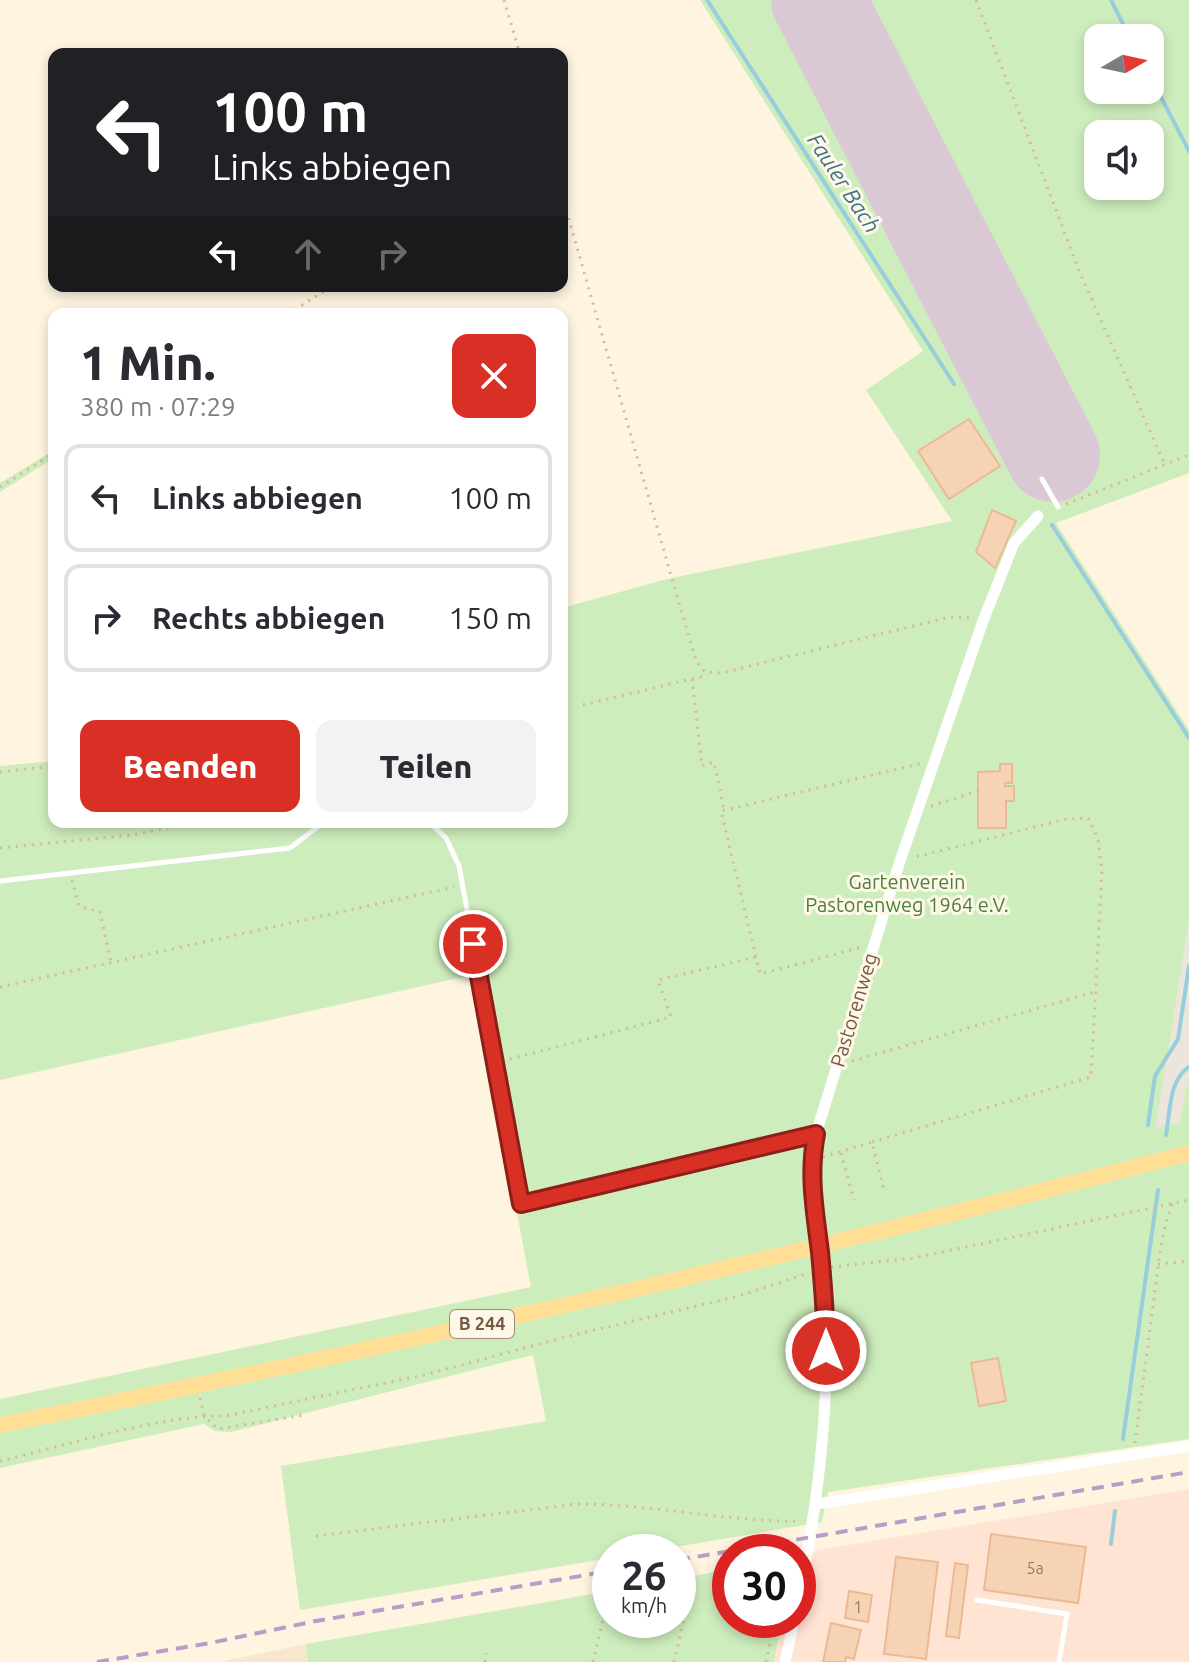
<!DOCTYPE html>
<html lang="de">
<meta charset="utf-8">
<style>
:root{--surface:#fff;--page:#f2f2f3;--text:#2b2b33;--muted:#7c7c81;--line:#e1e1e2;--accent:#d93025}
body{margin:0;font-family:Ubuntu,sans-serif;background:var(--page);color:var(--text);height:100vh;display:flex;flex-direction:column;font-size:30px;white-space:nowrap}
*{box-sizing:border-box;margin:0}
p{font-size:26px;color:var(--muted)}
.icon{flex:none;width:44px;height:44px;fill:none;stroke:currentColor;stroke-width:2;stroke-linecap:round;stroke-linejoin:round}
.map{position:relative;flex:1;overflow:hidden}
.details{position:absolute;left:48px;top:308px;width:520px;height:520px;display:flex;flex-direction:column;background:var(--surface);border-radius:16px;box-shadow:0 4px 12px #0003}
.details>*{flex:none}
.banner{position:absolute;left:48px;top:48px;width:520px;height:244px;border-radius:16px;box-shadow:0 4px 12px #0003;background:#202124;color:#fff;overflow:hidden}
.needle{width:52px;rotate:81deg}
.fabs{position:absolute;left:1084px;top:24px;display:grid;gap:16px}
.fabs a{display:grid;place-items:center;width:80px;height:80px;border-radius:16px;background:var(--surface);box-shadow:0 4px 12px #0003;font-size:40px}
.speed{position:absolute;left:592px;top:1534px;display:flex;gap:16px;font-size:40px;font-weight:700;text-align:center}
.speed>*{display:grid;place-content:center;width:104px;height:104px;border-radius:50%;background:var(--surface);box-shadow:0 4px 12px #0003;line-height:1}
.speed small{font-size:20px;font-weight:400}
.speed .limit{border:12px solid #d22;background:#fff;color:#111}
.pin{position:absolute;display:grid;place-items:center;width:68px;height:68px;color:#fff;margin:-34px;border:4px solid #fff;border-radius:50%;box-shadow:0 2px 8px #0007}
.me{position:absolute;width:88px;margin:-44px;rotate:0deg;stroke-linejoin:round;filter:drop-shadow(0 0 6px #0008)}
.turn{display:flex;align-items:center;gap:28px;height:168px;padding:0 32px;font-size:36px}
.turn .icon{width:104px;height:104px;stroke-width:2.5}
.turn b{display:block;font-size:56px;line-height:68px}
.lanes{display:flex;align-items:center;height:76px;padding:0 32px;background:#0003;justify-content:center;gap:40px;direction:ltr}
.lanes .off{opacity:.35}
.round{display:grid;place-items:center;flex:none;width:84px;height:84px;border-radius:16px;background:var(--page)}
.head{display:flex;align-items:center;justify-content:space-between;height:136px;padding:0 32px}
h1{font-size:48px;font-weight:800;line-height:60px}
.button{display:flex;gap:16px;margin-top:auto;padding:16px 32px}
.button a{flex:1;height:92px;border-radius:16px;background:var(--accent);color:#fff;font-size:32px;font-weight:800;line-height:92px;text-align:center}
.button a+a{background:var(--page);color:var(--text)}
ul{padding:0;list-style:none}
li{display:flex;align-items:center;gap:24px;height:108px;margin:0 16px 12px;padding:0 16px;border:4px solid var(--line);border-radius:16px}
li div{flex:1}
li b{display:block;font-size:30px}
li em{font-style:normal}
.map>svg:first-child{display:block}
</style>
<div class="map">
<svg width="1189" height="1662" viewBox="0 0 1189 1662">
<rect width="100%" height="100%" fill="#fef4e0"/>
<path fill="#f7e7ce" d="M 306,1644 L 308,1662 L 220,1662 Z"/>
<path fill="#ffe3d3" d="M 1189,1489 L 1189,1662 L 774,1662 L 782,1620 L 798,1620 L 798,1557 L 818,1550 Z"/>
<path fill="#ece5dc" d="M 1189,921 L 1189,1076 L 1179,1123 L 1156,1128 Z"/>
<path fill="#ceedbd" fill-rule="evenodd" d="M 700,0 L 1189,0 L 1189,473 L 1056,523 L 1189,730 L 1189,921 L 1156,1128 L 1179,1123 L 1189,1076 L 1189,1439 L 828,1492 L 822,1522 L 646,1552 L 610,1552 L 610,1558 L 300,1610 L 281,1466 L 546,1421 L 533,1355 L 231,1432 L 215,1431 L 204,1424 L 0,1468 L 0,1399 L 531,1287 L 472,975 L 0,1080 L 0,766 L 54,761 L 54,822 L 562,822 L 562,608 L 667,579 L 952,521 L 866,390 L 923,351 ZM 1098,38 L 1150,38 L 1150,90 L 1098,90 ZM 1098,134 L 1150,134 L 1150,186 L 1098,186 Z
M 54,450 L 54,458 L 0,492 L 0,483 Z
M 730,1569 L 730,1620 L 782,1620 L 774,1662 L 308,1662 L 306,1644 L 610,1591 L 610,1620 L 678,1620 L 678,1579 Z"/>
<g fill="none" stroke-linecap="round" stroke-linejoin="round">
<path stroke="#98cddc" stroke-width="4" d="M 707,0 L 954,384
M 1111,0 L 1130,38
M 1150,76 L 1189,151
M 1052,525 L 1189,738
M 1148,1125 L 1155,1076 L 1178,1039 L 1189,966
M 1166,1135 C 1170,1113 1169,1079 1189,1067
M 1123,1439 L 1158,1190
M 1111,1544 L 1115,1511"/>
<path stroke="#dac9d4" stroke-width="94" d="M 818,0 L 1053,455"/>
</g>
<path fill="#f6d3b5" stroke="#ebba94" stroke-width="2" d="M 969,419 L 1000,466 L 949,499 L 918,451 Z
M 992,510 L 1016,521 L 995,568 L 976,552 Z
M 1000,764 L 1012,764 L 1012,783 L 1005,783 L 1005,786 L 1014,786 L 1014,801 L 1006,801 L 1006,828 L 978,828 L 978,772 L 1000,771 Z
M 998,1358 L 1006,1401 L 979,1406 L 971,1363 Z
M 991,1534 L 1086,1547 L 1078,1603 L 984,1590 Z
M 896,1557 L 938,1562 L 926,1659 L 884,1654 Z
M 955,1563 L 968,1565 L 959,1638 L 946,1636 Z
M 849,1591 L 872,1595 L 868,1622 L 845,1618 Z
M 831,1623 L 861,1630 L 854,1659 L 846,1657 L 845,1662 L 823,1662 Z"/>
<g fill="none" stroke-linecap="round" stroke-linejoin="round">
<path stroke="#dbb698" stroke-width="3" stroke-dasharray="2 6" stroke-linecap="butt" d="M 504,0 L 520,54
M 976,0 L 1080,273 L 1165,465
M 562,195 L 674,586 L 696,661 L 705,672 L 721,673 L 950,617 L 971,618
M 288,314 L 332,286
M 0,487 L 54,453
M 1066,504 L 1189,455
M 692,679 L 702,766 L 714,762 L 724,809
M 583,705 L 708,675
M 0,772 L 54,766
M 931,806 L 978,791
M 0,848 L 132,835 L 197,822
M 72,880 L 79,906 L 100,912 L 111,962
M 859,948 L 760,974 L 721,811 L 923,763
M 0,987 L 454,887
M 502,1061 L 671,1017 L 658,980 L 756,957
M 852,1061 L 1095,992
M 872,1142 L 1091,1077 L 1102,870 L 1098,839 L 1088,818 L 1067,819 L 915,857
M 841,1153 L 854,1200
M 823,1157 L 872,1142 L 884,1191
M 1158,1264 L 1189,1261
M 831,1267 L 914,1258 L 1189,1200
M 200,1398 L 204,1416 L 218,1429 L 304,1415
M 1135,1443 L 1160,1252 L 1165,1226 L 1173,1203
M 0,1461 C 68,1445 156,1416 225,1416 L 424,1375 L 569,1336 L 739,1296 L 809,1273
M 316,1536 L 577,1504 C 652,1504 726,1522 801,1521
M 485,1662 L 486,1653
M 593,1662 L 607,1602 L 610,1599
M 674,1662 L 686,1610 L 686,1597 L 678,1590
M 766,1662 L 770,1643"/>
<path stroke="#fff" stroke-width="5" d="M 1042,479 L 1058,507
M 429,822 L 446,838 L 459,866 L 521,1204 L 815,1135
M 0,881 L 290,848 L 324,822
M 977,1600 L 1067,1614 L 1059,1662"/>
<path stroke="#fff" stroke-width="11" d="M 817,1504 L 1189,1446
M 798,1600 C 818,1505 830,1407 825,1310 C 822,1250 805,1194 816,1134 L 900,861 L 983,621 L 1014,543 L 1038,516
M 785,1662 L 794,1620"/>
<path stroke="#ffdf96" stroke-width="16" d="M 0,1425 C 399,1346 796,1256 1189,1153"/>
<path stroke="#b79ec8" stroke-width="4" stroke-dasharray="12 8" stroke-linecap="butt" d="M 678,1560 L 1189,1472
M 97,1662 L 210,1643 L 316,1621 L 610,1571"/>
</g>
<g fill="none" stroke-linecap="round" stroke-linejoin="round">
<g stroke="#8d1f18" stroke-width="20">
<path id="route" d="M 473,944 L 521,1204 L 816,1134 C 808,1175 815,1211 820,1252 C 823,1285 826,1318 826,1351"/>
</g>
<use href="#route" stroke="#d93025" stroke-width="14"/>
</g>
<g text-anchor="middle" stroke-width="6" stroke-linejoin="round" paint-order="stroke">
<g font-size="16" fill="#977861">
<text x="1035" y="1574">5a</text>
<text x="858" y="1613">1</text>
</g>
<rect fill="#fff8e8" stroke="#a08976" stroke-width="2" x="450" y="1310" width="64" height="28" rx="6"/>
<g font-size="18" font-weight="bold" fill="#775a45">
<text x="482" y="1330">B 244</text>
</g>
<g font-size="20" fill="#4c7f3c" stroke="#fff8e8">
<text x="907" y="889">Gartenverein<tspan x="907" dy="23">Pastorenweg 1964 e.V.</tspan></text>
</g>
<g font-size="20" fill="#775a45" stroke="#fff8e8">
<text transform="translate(854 1010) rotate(-73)" y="7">Pastorenweg</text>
</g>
<g font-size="22" font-style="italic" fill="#3a7586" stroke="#fff8e8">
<text transform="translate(844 183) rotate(57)" y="8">Fauler Bach</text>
</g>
</g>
</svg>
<div class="fabs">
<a><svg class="needle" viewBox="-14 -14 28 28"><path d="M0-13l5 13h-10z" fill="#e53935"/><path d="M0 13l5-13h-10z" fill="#7c7c81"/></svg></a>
<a><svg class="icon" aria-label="sound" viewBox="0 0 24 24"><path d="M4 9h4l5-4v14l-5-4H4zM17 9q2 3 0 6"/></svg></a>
</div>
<div class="speed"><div>26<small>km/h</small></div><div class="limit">30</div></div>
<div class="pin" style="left:473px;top:944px;background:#d93025"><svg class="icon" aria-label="arrive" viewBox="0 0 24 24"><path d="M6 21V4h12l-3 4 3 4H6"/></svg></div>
<svg class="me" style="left:826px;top:1351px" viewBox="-20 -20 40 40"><circle r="17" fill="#d93025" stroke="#fff" stroke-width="3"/><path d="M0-11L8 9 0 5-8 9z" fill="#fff"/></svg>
<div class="banner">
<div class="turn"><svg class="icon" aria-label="left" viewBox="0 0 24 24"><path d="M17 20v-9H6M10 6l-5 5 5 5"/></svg><div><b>100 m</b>Links abbiegen</div></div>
<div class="lanes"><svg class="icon" aria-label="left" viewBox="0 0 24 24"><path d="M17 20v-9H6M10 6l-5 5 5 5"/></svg><svg class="icon off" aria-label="ahead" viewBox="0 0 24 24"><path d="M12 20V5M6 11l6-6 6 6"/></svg><svg class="icon off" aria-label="right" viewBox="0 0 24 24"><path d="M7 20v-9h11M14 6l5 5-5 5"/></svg></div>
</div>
<section class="details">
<div class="head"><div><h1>1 Min.</h1><p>380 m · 07:29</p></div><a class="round" style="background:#d93025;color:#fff"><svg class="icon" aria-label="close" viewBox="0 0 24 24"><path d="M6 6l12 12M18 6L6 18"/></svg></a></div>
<ul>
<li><svg class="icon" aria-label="left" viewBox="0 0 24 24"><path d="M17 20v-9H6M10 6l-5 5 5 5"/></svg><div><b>Links abbiegen</b></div><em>100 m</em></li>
<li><svg class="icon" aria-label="right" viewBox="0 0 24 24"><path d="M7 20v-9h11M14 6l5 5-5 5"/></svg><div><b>Rechts abbiegen</b></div><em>150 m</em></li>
</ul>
<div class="button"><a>Beenden</a><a>Teilen</a></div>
</section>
</div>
